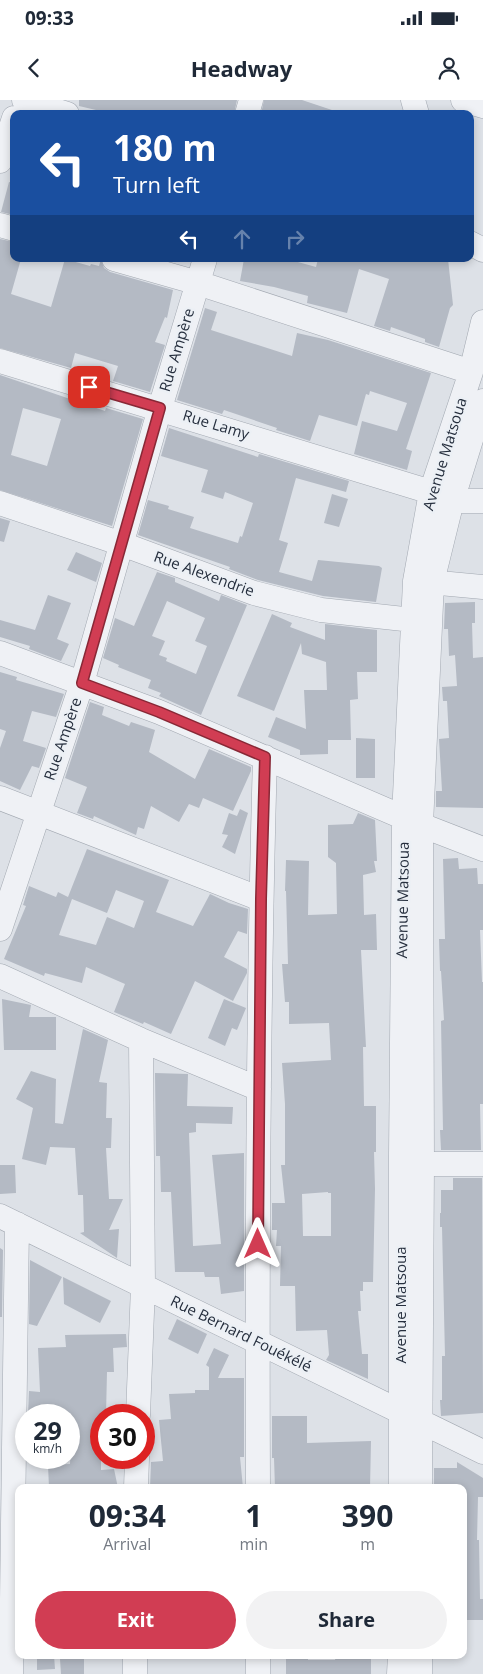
<!DOCTYPE html>
<meta charset="utf-8">
<style>
:root{--surface:#fff;--page:#f2f2f3;--text:#1f2937;--muted:#747a83;--accent:#d13d53}
body{margin:0;font-family:"Open Sans",sans-serif;background:var(--page);color:var(--text);height:100vh;display:flex;flex-direction:column;font-size:19px;white-space:nowrap}
*{box-sizing:border-box;margin:0}
p{font-size:16px;color:var(--muted)}
.icon{flex:none;width:28px;height:28px;fill:none;stroke:currentColor;stroke-width:2;stroke-linecap:round;stroke-linejoin:round}
.map{position:relative;flex:1;overflow:hidden}
.drawer{position:absolute;left:15px;top:1384px;width:452px;height:175px;display:flex;flex-direction:column;background:var(--surface);border-radius:10px;box-shadow:0 2px 8px #0003}
.drawer>*{flex:none}
.guide{position:absolute;left:10px;top:10px;width:464px;height:152px;border-radius:10px;box-shadow:0 2px 8px #0003;background:#1a4fa0;color:#fff;overflow:hidden}
.speed{position:absolute;left:15px;top:1304px;display:flex;gap:10px;font-size:25px;font-weight:700;text-align:center}
.speed>*{display:grid;place-content:center;width:65px;height:65px;border-radius:50%;background:var(--surface);box-shadow:0 2px 8px #0003;line-height:1}
.speed small{font-size:12px;font-weight:400}
.speed .limit{border:8px solid #d22;background:#fff;color:#111}
.pin{position:absolute;display:grid;place-items:center;width:42px;height:42px;color:#fff;margin:-21px;border-radius:10px;box-shadow:0 2px 8px #0006}
.me{position:absolute;width:55px;margin:-28px;rotate:0deg;stroke-linejoin:round;filter:drop-shadow(0 0 4px #0008)}
.turn{display:flex;align-items:center;gap:18px;height:105px;padding:0 20px;font-size:22px}
.turn .icon{width:65px;height:65px;stroke-width:2.5}
.turn b{display:block;font-size:35px;line-height:42px}
.lanes{display:flex;align-items:center;height:48px;padding:0 20px;background:#0003;justify-content:center;gap:25px;direction:ltr}
.lanes .off{opacity:.35}
.eta{display:flex;justify-content:space-evenly;align-items:center;height:85px;text-align:center}
.eta b{font-size:30px;font-weight:700;line-height:35px}
.primary-button{display:flex;gap:10px;margin-top:auto;padding:10px 20px}
.primary-button a{flex:1;height:58px;border-radius:30px;background:var(--accent);color:#fff;font-size:20px;font-weight:700;line-height:58px;text-align:center}
.primary-button a+a{background:var(--page);color:var(--text)}
.status{display:flex;justify-content:space-between;align-items:center;height:35px;padding:0 25px;background:var(--surface);direction:ltr}
.status svg{height:14px;fill:currentColor}
header{display:flex;justify-content:space-between;align-items:center;height:65px;padding:0 20px;background:var(--surface);font-size:22px;font-weight:700}
.map>svg:first-child{display:block}
</style>
<div class="status"><b>09:33</b><svg viewBox="0 0 49 12"><path d="M0 12V9h3v3zM5 12V6h3v6zM10 12V3h3v9zM15 12V0h3v12zM26 1h20v11H26zM47 4h2v5h-2z"/></svg></div>
<header><svg class="icon" aria-label="back" viewBox="0 0 24 24"><path d="M15 5l-7 7 7 7"/></svg>Headway<svg class="icon" aria-label="person" viewBox="0 0 24 24"><circle cx="12" cy="8" r="4"/><path d="M4 21q1-7 8-7t8 7"/></svg></header>
<div class="map">
<svg width="483" height="1574" viewBox="0 0 483 1574">
<rect width="100%" height="100%" fill="#dde1e7"/>
<path fill="#b4bac4" fill-rule="evenodd" d="M 79,0 L 237,0 L 234,14 L 113,14 L 79,6 Z
M 264,0 L 302,0 L 335,11 L 335,14 L 261,14 Z
M 9,82 L 14,83 L 14,115 L 1,112 Z
M 0,139 L 14,142 L 14,159 L 21,159 L 11,194 L 51,207 L 65,159 L 90,166 L 91,164 L 99,166 L 101,159 L 104,168 L 110,172 L 173,190 L 167,218 L 165,217 L 155,242 L 165,245 L 150,292 L 113,281 L 118,266 L 75,253 L 71,268 L 0,248 Z
M 244,159 L 287,159 L 316,167 L 318,159 L 448,159 L 453,205 L 450,208 L 439,247 L 425,242 L 425,239 L 391,227 L 390,231 L 374,226 L 389,179 L 359,169 L 347,213 L 307,203 L 308,196 L 274,187 L 240,181 Z
M 205,208 L 217,212 L 211,230 L 292,256 L 297,233 L 328,240 L 431,273 L 406,349 L 412,351 L 407,370 L 354,354 L 362,321 L 397,331 L 407,303 L 370,291 L 369,295 L 366,294 L 357,326 L 319,315 L 310,341 L 276,330 L 277,328 L 224,310 L 222,314 L 177,300 Z
M 0,275 L 105,311 L 106,308 L 143,319 L 112,426 L 0,390 ZM 23,308 L 61,319 L 47,366 L 11,355 Z
M 169,328 L 258,357 L 259,354 L 349,381 L 346,392 L 296,378 L 279,440 L 288,443 L 279,472 L 312,481 L 318,460 L 379,466 L 382,468 L 376,502 L 323,496 L 258,480 L 229,469 L 230,467 L 138,435 L 148,400 L 169,406 L 168,409 L 194,417 L 190,428 L 238,443 L 240,436 L 242,437 L 253,403 L 225,392 L 223,399 L 201,392 L 208,370 L 161,356 Z
M 332,394 L 348,399 L 339,427 L 324,423 Z
M 0,418 L 10,421 L 4,442 L 0,441 Z
M 76,452 L 102,463 L 96,482 L 67,470 Z
M 157,472 L 175,478 L 175,482 L 219,501 L 221,495 L 247,505 L 201,615 L 159,596 L 161,593 L 148,588 L 151,580 L 118,567 L 119,565 L 103,558 L 115,518 L 134,526 ZM 167,501 L 205,518 L 195,541 L 207,546 L 196,574 L 166,561 L 167,558 L 159,555 L 165,541 L 152,536 Z
M 48,495 L 71,503 L 57,539 L 69,544 L 61,561 L 29,549 L 30,546 L 0,537 L 0,520 L 35,530 Z
M 475,502 L 475,523 L 472,523 L 473,558 L 483,557 L 483,708 L 436,707 L 436,691 L 442,691 L 439,639 L 449,638 L 447,601 L 443,601 L 442,587 L 457,586 L 455,555 L 449,556 L 448,529 L 444,529 L 445,503 Z
M 272,514 L 292,523 L 290,527 L 325,540 L 325,524 L 377,530 L 377,572 L 357,572 L 358,599 L 350,600 L 351,640 L 328,640 L 328,654 L 300,655 L 300,650 L 268,637 L 276,617 L 306,629 L 304,590 L 327,590 L 326,562 L 302,554 L 301,543 L 274,611 L 237,596 Z
M 0,572 L 17,577 L 16,580 L 64,594 L 56,617 L 32,611 L 23,641 L 46,648 L 39,668 L 32,666 L 20,690 L 0,681 L 0,648 L 6,631 L 0,629 Z
M 90,602 L 104,607 L 102,615 L 129,626 L 131,622 L 155,630 L 149,652 L 195,679 L 209,649 L 251,667 L 251,671 L 233,711 L 203,698 L 199,708 L 189,704 L 179,722 L 151,706 L 144,729 L 138,727 L 136,735 L 94,716 L 93,719 L 77,713 L 87,687 L 65,678 Z
M 356,638 L 375,639 L 375,678 L 356,678 Z
M 240,709 L 248,713 L 235,754 L 222,747 L 228,735 L 222,734 L 229,713 L 237,716 Z
M 358,713 L 375,720 L 377,761 L 374,761 L 376,772 L 363,775 L 364,815 L 376,814 L 377,850 L 361,850 L 366,947 L 363,947 L 364,1006 L 376,1006 L 376,1052 L 374,1052 L 375,1089 L 373,1182 L 363,1182 L 363,1191 L 360,1191 L 361,1211 L 358,1211 L 362,1254 L 368,1254 L 368,1279 L 326,1260 L 329,1255 L 327,1230 L 296,1231 L 295,1186 L 280,1186 L 281,1146 L 276,1146 L 277,1130 L 272,1130 L 272,1103 L 285,1103 L 281,1065 L 285,1065 L 285,1004 L 282,963 L 331,960 L 329,923 L 289,924 L 289,902 L 285,902 L 282,864 L 288,864 L 286,791 L 285,791 L 286,760 L 309,761 L 308,815 L 337,814 L 336,763 L 328,757 L 328,725 L 353,724 ZM 328,1092 L 328,1093 L 331,1093 L 331,1136 L 303,1136 L 302,1094 Z
M 87,749 L 169,780 L 156,812 L 193,826 L 210,794 L 229,803 L 248,809 L 247,834 L 238,831 L 224,857 L 247,869 L 247,873 L 233,901 L 195,881 L 171,934 L 144,922 L 143,924 L 114,912 L 125,884 L 86,867 L 82,883 L 45,873 L 44,876 L 4,859 L 26,806 L 23,805 L 29,786 L 56,797 L 58,792 L 68,797 ZM 116,790 L 144,801 L 134,828 L 107,817 L 96,845 L 59,835 L 72,799 L 107,813 Z
M 458,758 L 459,769 L 477,768 L 478,784 L 483,784 L 483,830 L 480,830 L 482,882 L 483,882 L 483,1004 L 480,1004 L 481,1050 L 441,1050 L 440,1030 L 443,1030 L 441,921 L 444,920 L 441,871 L 440,871 L 439,839 L 445,839 L 443,759 Z
M 2,899 L 31,905 L 29,917 L 56,917 L 56,950 L 4,950 Z
M 224,899 L 246,908 L 237,930 L 232,928 L 225,946 L 208,938 Z
M 83,929 L 108,940 L 99,982 L 107,983 L 106,1018 L 112,1018 L 111,1048 L 106,1048 L 109,1099 L 123,1099 L 109,1130 L 119,1129 L 117,1158 L 80,1133 L 84,1132 L 83,1095 L 78,1095 L 75,1048 L 50,1047 L 46,1065 L 22,1059 L 33,1008 L 16,999 L 31,971 L 56,979 L 55,1023 L 63,1024 Z
M 155,973 L 188,974 L 187,1006 L 233,1007 L 232,1024 L 196,1023 L 196,1032 L 189,1033 L 193,1146 L 221,1144 L 212,1055 L 244,1053 L 244,1191 L 221,1194 L 219,1177 L 205,1177 L 204,1172 L 175,1172 L 171,1092 L 161,1092 L 160,1056 L 156,1056 Z
M 0,1065 L 15,1065 L 16,1093 L 0,1094 Z
M 453,1078 L 482,1078 L 483,1313 L 441,1316 L 440,1300 L 442,1300 L 442,1256 L 445,1256 L 442,1127 L 440,1127 L 440,1113 L 441,1113 L 441,1090 L 453,1090 Z
M 0,1148 L 3,1150 L 2,1217 L 0,1217 Z
M 30,1160 L 62,1177 L 37,1226 L 29,1224 Z
M 63,1177 L 111,1201 L 100,1223 L 64,1204 Z
M 177,1219 L 207,1234 L 198,1254 L 168,1239 Z
M 126,1234 L 127,1247 L 113,1248 L 114,1272 L 107,1272 L 106,1315 L 101,1315 L 101,1370 L 114,1369 L 118,1388 L 49,1388 L 48,1365 L 70,1364 L 72,1319 L 69,1319 L 69,1315 L 28,1315 L 29,1291 L 40,1292 L 38,1248 L 66,1247 L 65,1235 Z
M 214,1248 L 229,1255 L 218,1278 L 244,1278 L 244,1357 L 240,1357 L 243,1388 L 150,1388 L 151,1362 L 163,1361 L 159,1320 L 171,1319 L 169,1294 L 195,1293 L 195,1290 L 209,1290 L 209,1267 L 206,1265 Z
M 272,1316 L 307,1316 L 307,1343 L 371,1341 L 370,1388 L 275,1388 L 274,1358 L 272,1358 Z
M 457,1362 L 483,1378 L 483,1397 L 478,1397 L 477,1440 L 479,1440 L 480,1499 L 483,1499 L 483,1520 L 464,1520 L 464,1388 L 434,1388 L 434,1368 L 457,1368 Z
M 37,1555 L 54,1555 L 55,1569 L 37,1570 Z
M 286,1555 L 308,1555 L 308,1560 L 335,1560 L 336,1556 L 357,1557 L 357,1559 L 371,1558 L 371,1574 L 286,1574 Z
M 84,1558 L 84,1574 L 61,1574 L 60,1559 Z"/>
<g fill="none" stroke-linecap="round" stroke-linejoin="round">
<g stroke="#a2a8b1" stroke-width="25">
<path id="minor" d="M 24,0 L 67,14
M 413,0 L 417,14
M 463,0 L 483,6
M 247,14 L 251,0
M 0,61 L 14,18
M 0,125 L 14,129
M 470,143 L 483,150
M 114,159 L 198,183 L 471,272
M 0,261 L 431,392
M 452,401 L 483,401
M 0,403 L 122,444 L 254,493 L 321,510 L 413,520
M 418,481 L 483,487
M 0,553 L 159,612 L 421,725 L 483,749
M 0,698 L 261,799
M 0,829 L 82,583 L 160,308 L 205,159
M 0,876 L 141,940 L 259,989
M 422,1064 L 483,1064
M 0,1116 L 483,1352
M 138,1315 L 143,1186 L 141,940
M 136,1388 L 137,1358
M 258,1388 C 257,1144 258,900 265,657
M 401,1388 L 401,1055 L 404,717 L 415,481 L 431,392 L 471,272 L 483,222
M 420,1388 L 422,1064 L 421,725 L 432,482 L 452,401 L 483,301
M 11,1574 L 17,1124
M 135,1574 L 135,1555
M 258,1574 L 258,1555
M 399,1574 L 400,1555
M 420,1574 L 420,1555"/>
</g>
<use href="#minor" stroke="#eff1f5" stroke-width="24"/>
</g>
<g fill="none" stroke-linecap="round" stroke-linejoin="round">
<g stroke="#882836" stroke-width="12">
<path id="route" d="M 89,287 L 160,308 L 82,583 L 159,612 L 265,657 L 261,799 L 258,1144"/>
</g>
<use href="#route" stroke="#d13d53" stroke-width="9"/>
</g>
<g text-anchor="middle" stroke-width="5" stroke-linejoin="round" paint-order="stroke">
<g font-size="15" fill="#262f3e" stroke="#ecf0f5">
<text transform="translate(177 250) rotate(-73)" y="5">Rue Ampère</text>
<text transform="translate(216 325) rotate(17)" y="5">Rue Lamy</text>
<text transform="translate(445 354) rotate(-73)" y="5">Avenue Matsoua</text>
<text transform="translate(204 474) rotate(20)" y="5">Rue Alexendrie</text>
<text transform="translate(63 639) rotate(-71)" y="5">Rue Ampère</text>
<text transform="translate(403 800) rotate(-89)" y="5">Avenue Matsoua</text>
<text transform="translate(401 1205) rotate(-90)" y="5">Avenue Matsoua</text>
<text transform="translate(241 1234) rotate(26)" y="5">Rue Bernard Fouékélé</text>
</g>
</g>
</svg>
<div class="speed"><div>29<small>km/h</small></div><div class="limit">30</div></div>
<div class="pin" style="left:89px;top:287px;background:#d93025"><svg class="icon" aria-label="arrive" viewBox="0 0 24 24"><path d="M6 21V4h12l-3 4 3 4H6"/></svg></div>
<svg class="me" style="left:258px;top:1144px" viewBox="-20 -20 40 40"><path d="M0-17L14 15 0 8-14 15z" fill="#d13d53" stroke="#fff" stroke-width="4"/></svg>
<div class="guide">
<div class="turn"><svg class="icon" aria-label="left" viewBox="0 0 24 24"><path d="M17 20v-9H6M10 6l-5 5 5 5"/></svg><div><b>180 m</b>Turn left</div></div>
<div class="lanes"><svg class="icon" aria-label="left" viewBox="0 0 24 24"><path d="M17 20v-9H6M10 6l-5 5 5 5"/></svg><svg class="icon off" aria-label="ahead" viewBox="0 0 24 24"><path d="M12 20V5M6 11l6-6 6 6"/></svg><svg class="icon off" aria-label="right" viewBox="0 0 24 24"><path d="M7 20v-9h11M14 6l5 5-5 5"/></svg></div>
</div>
<section class="drawer">
<div class="eta">
<div><b>09:34</b><p>Arrival</p></div>
<div><b>1</b><p>min</p></div>
<div><b>390</b><p>m</p></div>
</div>
<div class="primary-button"><a>Exit</a><a>Share</a></div>
</section>
</div>
